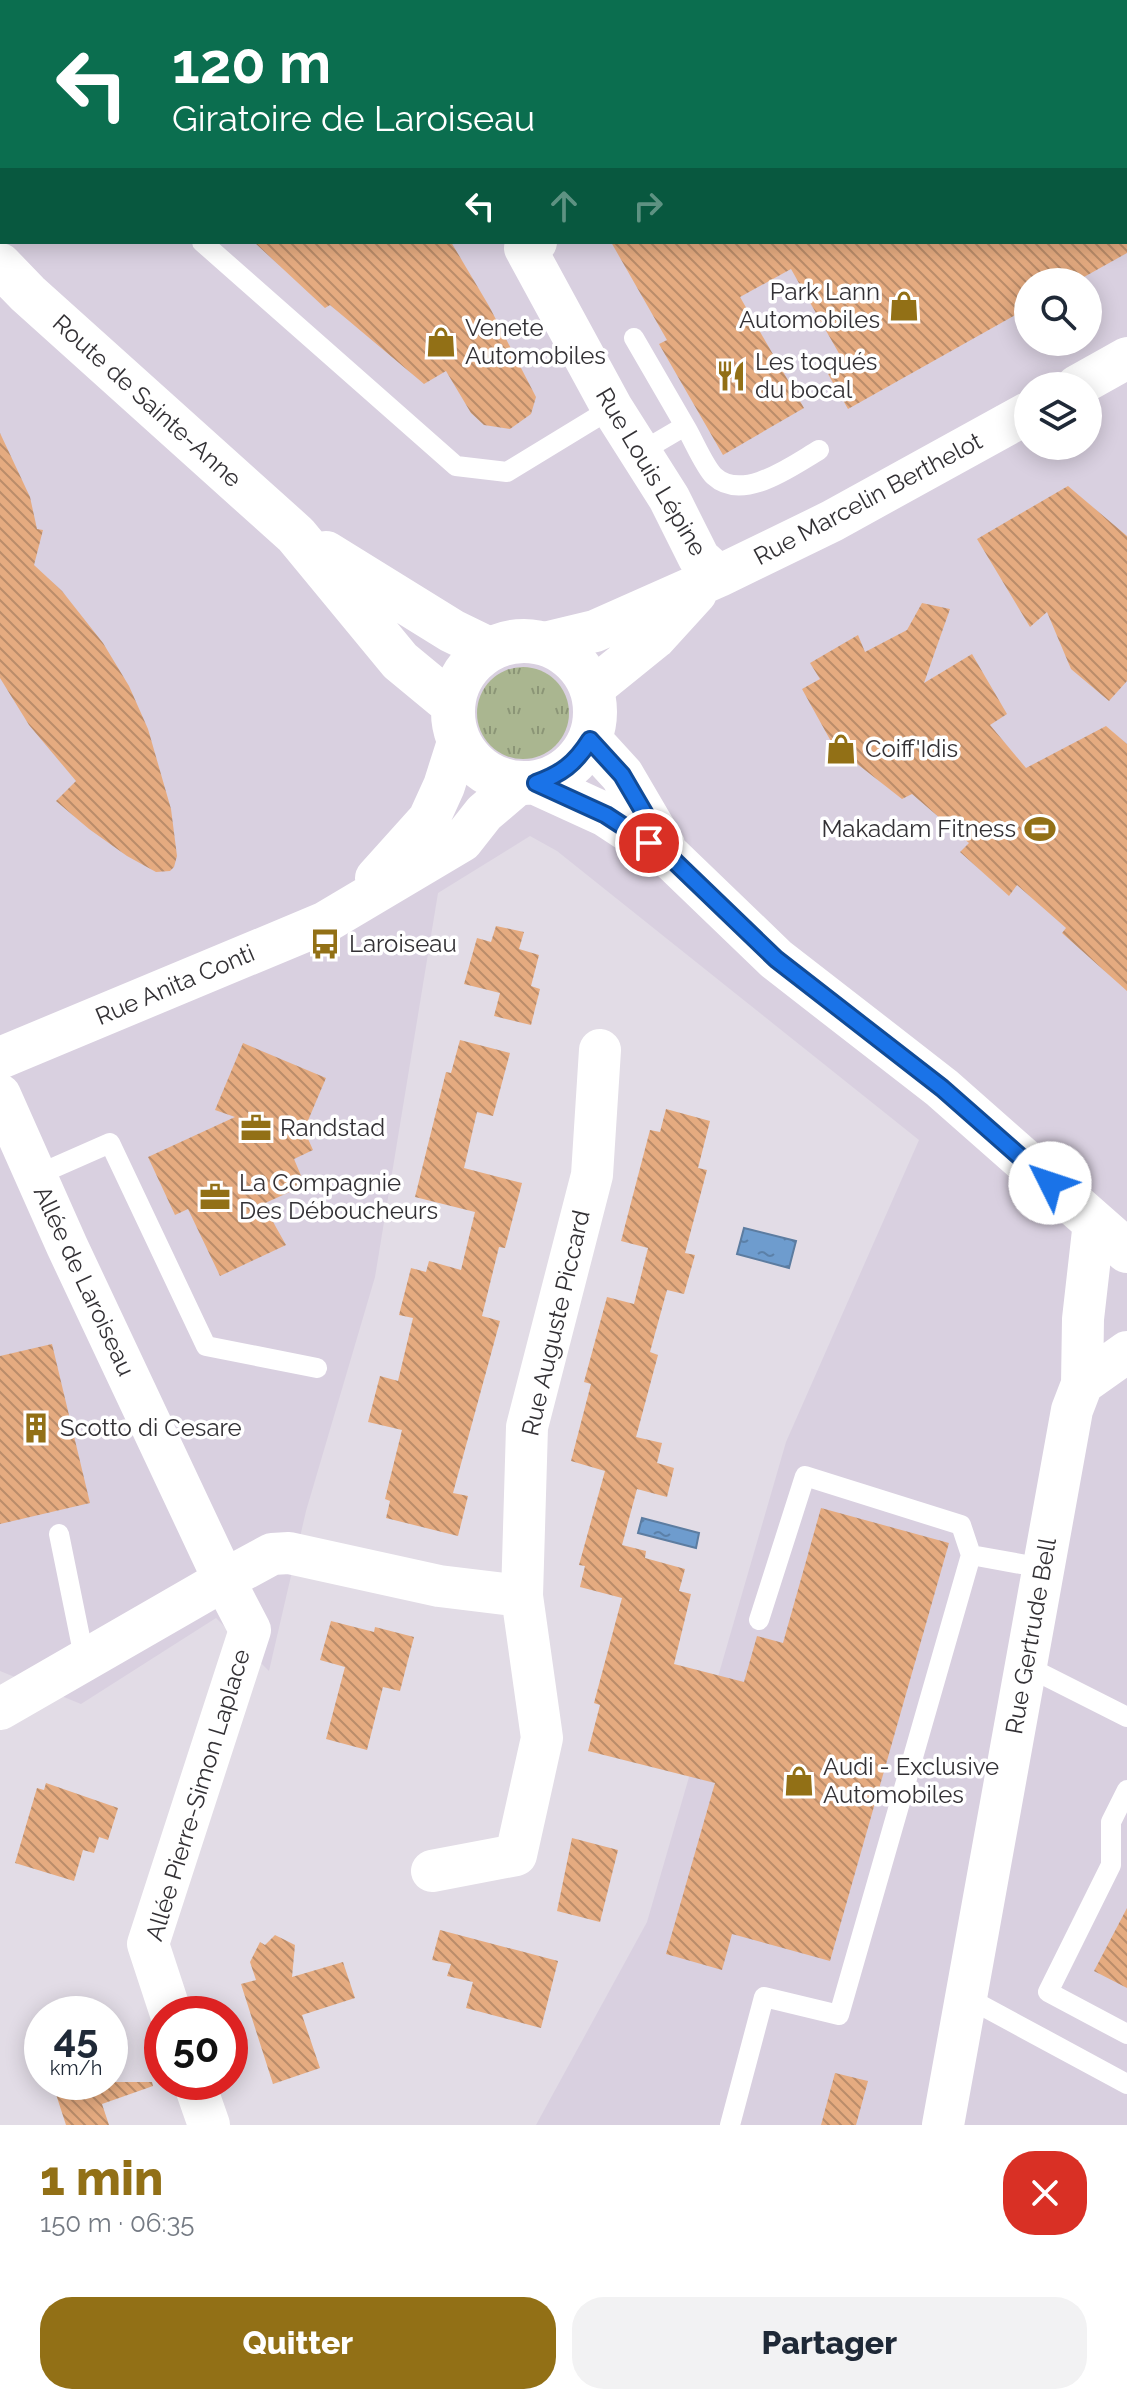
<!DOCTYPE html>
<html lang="fr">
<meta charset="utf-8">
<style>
:root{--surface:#fff;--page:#f2f2f3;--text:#1f2937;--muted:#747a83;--accent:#927016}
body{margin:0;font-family:Raleway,sans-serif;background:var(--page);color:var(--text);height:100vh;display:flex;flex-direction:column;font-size:30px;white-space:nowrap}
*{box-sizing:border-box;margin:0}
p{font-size:26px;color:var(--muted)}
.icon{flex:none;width:44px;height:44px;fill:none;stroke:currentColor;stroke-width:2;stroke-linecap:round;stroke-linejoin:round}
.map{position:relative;height:2125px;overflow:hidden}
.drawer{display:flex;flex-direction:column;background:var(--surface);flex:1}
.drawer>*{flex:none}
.hud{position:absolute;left:0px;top:0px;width:1128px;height:244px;box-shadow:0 4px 20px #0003;background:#0b6e4f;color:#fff;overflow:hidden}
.controls{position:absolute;left:1014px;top:268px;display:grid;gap:16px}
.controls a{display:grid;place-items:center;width:88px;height:88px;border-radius:50%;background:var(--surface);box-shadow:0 4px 20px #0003;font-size:40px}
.speed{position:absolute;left:24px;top:1996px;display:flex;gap:16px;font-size:40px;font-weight:700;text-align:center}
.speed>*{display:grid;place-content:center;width:104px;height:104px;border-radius:50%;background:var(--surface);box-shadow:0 4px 20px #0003;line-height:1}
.speed small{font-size:20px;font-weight:400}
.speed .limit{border:12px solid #d22;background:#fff;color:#111}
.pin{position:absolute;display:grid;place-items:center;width:68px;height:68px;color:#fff;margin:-34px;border:4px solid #fff;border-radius:50%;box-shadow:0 2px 8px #0007}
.me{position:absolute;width:88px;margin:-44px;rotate:311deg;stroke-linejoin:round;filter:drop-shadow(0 0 6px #0008)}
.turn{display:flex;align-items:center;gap:28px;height:168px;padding:0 40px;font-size:36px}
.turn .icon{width:104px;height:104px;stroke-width:2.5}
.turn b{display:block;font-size:56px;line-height:68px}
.lanes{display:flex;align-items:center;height:76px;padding:0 40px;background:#0003;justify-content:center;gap:40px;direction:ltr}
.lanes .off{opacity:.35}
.round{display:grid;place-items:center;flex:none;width:84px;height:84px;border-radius:32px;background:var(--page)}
.head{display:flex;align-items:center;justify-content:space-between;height:136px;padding:0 40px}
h1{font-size:48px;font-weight:800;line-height:60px;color:var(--accent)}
.action{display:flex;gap:16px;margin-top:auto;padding:16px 40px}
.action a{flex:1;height:92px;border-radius:32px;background:var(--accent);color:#fff;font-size:32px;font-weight:800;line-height:92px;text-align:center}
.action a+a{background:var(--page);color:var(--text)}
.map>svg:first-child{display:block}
</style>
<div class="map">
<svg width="1127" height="2125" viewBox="0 0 1127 2125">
<defs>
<pattern id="grass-tufts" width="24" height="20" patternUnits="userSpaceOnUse" patternTransform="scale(2)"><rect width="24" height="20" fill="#aab690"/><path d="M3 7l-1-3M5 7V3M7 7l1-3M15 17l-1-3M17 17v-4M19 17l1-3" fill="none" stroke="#8b9576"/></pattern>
<pattern id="water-ripples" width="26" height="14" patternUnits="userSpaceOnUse" patternTransform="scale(2)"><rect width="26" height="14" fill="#6e9cce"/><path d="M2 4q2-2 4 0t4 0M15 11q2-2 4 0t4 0" fill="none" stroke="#5b80a8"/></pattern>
<pattern id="building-back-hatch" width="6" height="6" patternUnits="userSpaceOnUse" patternTransform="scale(2)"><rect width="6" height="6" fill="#e5ab80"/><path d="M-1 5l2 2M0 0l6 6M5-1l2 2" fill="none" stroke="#ba8c6a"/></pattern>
</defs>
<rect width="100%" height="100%" fill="#e2dce6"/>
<path fill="#d9d0e0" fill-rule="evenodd" d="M 150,0 L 1127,0 L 1127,2125 L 536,2125 L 647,1922 L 786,1442 L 919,1140 L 557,851 L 530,836 L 438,893 L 375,1277 L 306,1511 L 269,1671 L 216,1618 L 81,1704 L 0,1671 L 0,85 L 2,83 L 2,242 L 1126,242 L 1126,2 L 147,2 ZM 1028,282 L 1088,282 L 1088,342 L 1028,342 ZM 1028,386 L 1088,386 L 1088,446 L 1028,446 Z"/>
<path fill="url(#grass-tufts)" d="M477 713a46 46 0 1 1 92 0a46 46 0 1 1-92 0Z"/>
<path fill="url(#water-ripples)" stroke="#5c7ca0" stroke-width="2" d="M 744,1228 L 796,1241 L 789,1268 L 737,1254 Z
M 642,1518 L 699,1533 L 696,1548 L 638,1533 Z"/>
<path fill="url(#building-back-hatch)" d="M 254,242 L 451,242 L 489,306 L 536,397 L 531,414 L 510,429 L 484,425 L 471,413 L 446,371 L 424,384 L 330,305 L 325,308 Z
M 611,242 L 1127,242 L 1127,253 L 1075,282 L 1028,282 L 1028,308 L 848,409 L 828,374 L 845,364 L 791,269 L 740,297 L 804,408 L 723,455 L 659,344 L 667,340 Z
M 0,433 L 30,497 L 37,529 L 43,530 L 34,565 L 62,591 L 103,643 L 129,686 L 148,729 L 171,809 L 177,856 L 174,867 L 170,871 L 156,872 L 127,856 L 89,829 L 56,801 L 76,781 L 29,725 L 0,678 Z
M 1068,486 L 1127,536 L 1127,681 L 1109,701 L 1071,669 L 1047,612 L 1030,627 L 977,539 Z
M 922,603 L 950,609 L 924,683 L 972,654 L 1007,714 L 990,725 L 1026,768 L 1106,726 L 1127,744 L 1127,991 L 1062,933 L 1066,928 L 1017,885 L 1009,896 L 960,852 L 969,843 L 912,794 L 902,799 L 833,745 L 802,689 L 820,679 L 810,663 L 858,635 L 865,652 L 907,630 Z
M 496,926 L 524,932 L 519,949 L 539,955 L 531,986 L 540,989 L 531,1025 L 494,1016 L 500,993 L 464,984 L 477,938 L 491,942 Z
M 460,1040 L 510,1053 L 493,1116 L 477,1112 L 464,1168 L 522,1183 L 505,1248 L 499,1247 L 482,1316 L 500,1321 L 453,1493 L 468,1496 L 458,1536 L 386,1518 L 390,1501 L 385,1499 L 402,1430 L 368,1422 L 380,1376 L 398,1381 L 413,1318 L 399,1315 L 411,1268 L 426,1272 L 429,1261 L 461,1270 L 475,1212 L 415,1197 L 446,1072 L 451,1073 Z
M 243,1043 L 326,1078 L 304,1130 L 313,1150 L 294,1159 L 305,1185 L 263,1204 L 286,1245 L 220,1276 L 188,1209 L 175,1215 L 148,1157 L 235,1117 L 215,1110 Z
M 666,1109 L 710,1121 L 698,1168 L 707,1170 L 685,1253 L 695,1255 L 684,1294 L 667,1290 L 650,1352 L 658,1355 L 636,1437 L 662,1443 L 657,1463 L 674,1468 L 667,1497 L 637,1489 L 622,1545 L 646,1551 L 645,1558 L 685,1569 L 679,1591 L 691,1594 L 674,1664 L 744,1682 L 757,1636 L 783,1643 L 821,1508 L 949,1543 L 830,1961 L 732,1934 L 722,1970 L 666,1954 L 715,1783 L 588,1751 L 600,1705 L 594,1703 L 622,1598 L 580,1587 L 585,1566 L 579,1565 L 605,1471 L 571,1461 L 591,1384 L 584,1382 L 607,1297 L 634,1304 L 648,1248 L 621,1241 L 650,1130 L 660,1132 Z
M 52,1344 L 90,1503 L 0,1524 L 0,1356 Z
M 331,1621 L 374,1632 L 375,1627 L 414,1637 L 400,1691 L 383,1687 L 367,1750 L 326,1739 L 345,1667 L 320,1660 Z
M 46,1783 L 118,1808 L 108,1840 L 99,1837 L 94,1853 L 83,1850 L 74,1881 L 15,1863 L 37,1788 L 44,1790 Z
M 572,1838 L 618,1850 L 600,1922 L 557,1911 Z
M 1127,1908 L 1127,1988 L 1094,1971 Z
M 440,1930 L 558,1961 L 541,2028 L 466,2008 L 473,1982 L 447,1976 L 451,1964 L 432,1960 Z
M 275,1935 L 295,1945 L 292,1977 L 343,1962 L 355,1998 L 302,2015 L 320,2068 L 273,2084 L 241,1984 L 256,1980 L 250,1962 L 260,1942 L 265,1945 Z
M 835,2073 L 868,2081 L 856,2125 L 821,2125 Z
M 52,2082 L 152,2082 L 153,2086 L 102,2104 L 109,2125 L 66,2125 Z"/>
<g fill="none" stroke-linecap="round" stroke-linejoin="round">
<path stroke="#fff" stroke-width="20" d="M 705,0 L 706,2
M 934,0 L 935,2
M 202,242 L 456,466 L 507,472 L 612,408
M 634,338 L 685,426
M 639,453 L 685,426 C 693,439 704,466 714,476 C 743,503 793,465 819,450
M 35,1176 L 110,1143 L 206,1346 L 317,1368
M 59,1534 L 85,1662
M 759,1620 L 805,1476 L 961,1525 L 971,1555
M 1026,1666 L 1127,1717
M 1127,1790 L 1111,1822 L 1111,1865 L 1048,1992 L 1127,2034
M 966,1997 L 1127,2084
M 730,2125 L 764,1997 L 839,2015 L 971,1555 L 1043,1568"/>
<path stroke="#fff" stroke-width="42" d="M 964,2 L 967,0
M 536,242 L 525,248 L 612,408 L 669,498 L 699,558 L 719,576
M 1077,386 L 1127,358
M 545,643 L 595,631 L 719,576 L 832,521 L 1028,413
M 592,689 L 655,638 L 696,593
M 376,878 L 429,819 L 444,786 L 458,742
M 0,1058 L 324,923 L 462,841 L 484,813 L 518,784
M 0,1095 L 67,1246 L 224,1580 L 0,1709
M 1082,1384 L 1127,1352
M 432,1871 L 516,1855 L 542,1738 L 522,1596 L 527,1427 L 592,1175 L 600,1050
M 171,2014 L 148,1944 L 250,1630 L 224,1580 L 272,1554 L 289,1553 L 439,1586 L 522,1596
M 194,2082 L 209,2125
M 943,2125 L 1072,1410 L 1082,1384 L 1083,1319 L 1094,1222"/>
<path stroke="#fff" stroke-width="44" d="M 0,265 L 28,294 L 296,535 L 400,661 L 452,704
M 326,553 L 452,631 L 489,649
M453 712a71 71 0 1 1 142 0a71 71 0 1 1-142 0Z
M 590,740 L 622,775 L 663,845
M 536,783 L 606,815 L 670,857 L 776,959 L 942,1088 L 1127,1251"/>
</g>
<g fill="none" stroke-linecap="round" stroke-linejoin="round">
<g stroke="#114b97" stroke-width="20">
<path id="route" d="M 649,843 L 606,815 L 536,783 C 561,774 575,764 590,740 L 622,775 L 670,857 L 776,959 L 942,1088 L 1050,1183"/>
</g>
<use href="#route" stroke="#1a73e8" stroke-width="14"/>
</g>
<defs>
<g id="shop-bare" transform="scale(2.4)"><path d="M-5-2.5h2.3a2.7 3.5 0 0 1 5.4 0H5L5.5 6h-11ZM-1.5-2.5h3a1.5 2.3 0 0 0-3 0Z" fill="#927016" stroke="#fff" stroke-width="2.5" paint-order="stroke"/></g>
<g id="restaurant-bare" transform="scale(2.4)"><path d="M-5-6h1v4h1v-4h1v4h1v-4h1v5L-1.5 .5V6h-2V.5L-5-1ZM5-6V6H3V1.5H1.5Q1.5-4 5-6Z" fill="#927016" stroke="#fff" stroke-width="2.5" paint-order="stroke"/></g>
<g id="stadium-bare" transform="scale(2.4)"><path d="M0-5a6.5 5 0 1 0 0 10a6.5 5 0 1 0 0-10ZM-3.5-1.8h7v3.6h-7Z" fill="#927016" stroke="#fff" stroke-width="2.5" paint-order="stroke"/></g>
<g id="bus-bare" transform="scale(2.4)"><path d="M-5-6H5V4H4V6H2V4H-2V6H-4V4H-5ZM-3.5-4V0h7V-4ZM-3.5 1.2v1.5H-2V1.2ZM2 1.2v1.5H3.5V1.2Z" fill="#927016" stroke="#fff" stroke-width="2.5" paint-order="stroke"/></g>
<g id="office-bare" transform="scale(2.4)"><path d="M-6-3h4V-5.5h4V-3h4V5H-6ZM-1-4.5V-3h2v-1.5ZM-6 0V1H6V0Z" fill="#927016" stroke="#fff" stroke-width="2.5" paint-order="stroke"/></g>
<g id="building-bare" transform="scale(2.4)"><path d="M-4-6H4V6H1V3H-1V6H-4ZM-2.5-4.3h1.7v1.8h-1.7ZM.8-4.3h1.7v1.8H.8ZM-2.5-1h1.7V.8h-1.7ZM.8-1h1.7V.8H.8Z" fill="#927016" stroke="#fff" stroke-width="2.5" paint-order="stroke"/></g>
</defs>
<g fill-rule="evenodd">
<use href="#shop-bare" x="904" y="306"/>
<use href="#shop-bare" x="441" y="342"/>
<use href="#restaurant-bare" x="731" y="376"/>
<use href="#shop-bare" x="841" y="749"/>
<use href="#stadium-bare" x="1040" y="829"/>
<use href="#bus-bare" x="325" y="944"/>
<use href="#office-bare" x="256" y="1128"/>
<use href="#office-bare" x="215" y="1197"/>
<use href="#building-bare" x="36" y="1428"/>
<use href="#shop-bare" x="799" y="1781"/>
</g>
<g text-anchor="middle" stroke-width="7" stroke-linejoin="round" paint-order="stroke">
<g font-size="24" fill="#333135" stroke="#fff" text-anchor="start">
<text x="880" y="300" text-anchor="end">Park Lann<tspan x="880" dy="28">Automobiles</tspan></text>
<text x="465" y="336">Venete<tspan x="465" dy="28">Automobiles</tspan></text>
<text x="755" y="370">Les toqués<tspan x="755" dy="28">du bocal</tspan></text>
<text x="865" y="757">Coiff'Idis</text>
<text x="1016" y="837" text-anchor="end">Makadam Fitness</text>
<text x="349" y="952">Laroiseau</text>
<text x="280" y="1136">Randstad</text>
<text x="239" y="1191">La Compagnie<tspan x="239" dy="28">Des Déboucheurs</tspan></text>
<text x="60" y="1436">Scotto di Cesare</text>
<text x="823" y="1775">Audi - Exclusive<tspan x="823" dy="28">Automobiles</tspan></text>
</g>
<g font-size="24" fill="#333135" stroke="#fff">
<text transform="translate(147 401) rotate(42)" y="8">Route de Sainte-Anne</text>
<text transform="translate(651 472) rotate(59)" y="8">Rue Louis Lépine</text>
<text transform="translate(868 499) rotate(-28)" y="8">Rue Marcelin Berthelot</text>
<text transform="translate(175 985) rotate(-23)" y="8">Rue Anita Conti</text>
<text transform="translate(84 1281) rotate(65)" y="8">Allée de Laroiseau</text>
<text transform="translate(556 1323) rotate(-77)" y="8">Rue Auguste Piccard</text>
<text transform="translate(1031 1636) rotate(-80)" y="8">Rue Gertrude Bell</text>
<text transform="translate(198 1795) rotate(-73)" y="8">Allée Pierre-Simon Laplace</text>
</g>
</g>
</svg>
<div class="controls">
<a><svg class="icon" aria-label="search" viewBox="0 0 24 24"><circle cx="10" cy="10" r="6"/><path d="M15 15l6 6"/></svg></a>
<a><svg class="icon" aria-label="layers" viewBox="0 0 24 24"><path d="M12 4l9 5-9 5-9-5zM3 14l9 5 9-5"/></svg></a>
</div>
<div class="speed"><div>45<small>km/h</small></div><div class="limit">50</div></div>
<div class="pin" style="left:649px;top:843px;background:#d93025"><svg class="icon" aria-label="arrive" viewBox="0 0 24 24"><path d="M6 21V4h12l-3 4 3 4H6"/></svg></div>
<svg class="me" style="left:1050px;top:1183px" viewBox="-20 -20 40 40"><circle r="19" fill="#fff"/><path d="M0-13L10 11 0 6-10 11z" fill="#1a73e8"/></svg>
<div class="hud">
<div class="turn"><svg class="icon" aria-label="left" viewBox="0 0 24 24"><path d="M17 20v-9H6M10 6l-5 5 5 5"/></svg><div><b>120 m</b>Giratoire de Laroiseau</div></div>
<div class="lanes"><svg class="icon" aria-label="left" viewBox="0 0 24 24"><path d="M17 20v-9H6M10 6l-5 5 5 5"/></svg><svg class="icon off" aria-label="ahead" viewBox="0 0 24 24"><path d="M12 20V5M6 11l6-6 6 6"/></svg><svg class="icon off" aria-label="right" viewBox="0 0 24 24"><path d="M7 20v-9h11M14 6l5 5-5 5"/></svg></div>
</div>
</div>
<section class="drawer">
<div class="head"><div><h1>1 min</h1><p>150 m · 06:35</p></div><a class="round" style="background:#d93025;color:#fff"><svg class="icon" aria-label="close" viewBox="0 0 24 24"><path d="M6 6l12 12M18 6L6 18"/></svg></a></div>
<div class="action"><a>Quitter</a><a>Partager</a></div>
</section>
